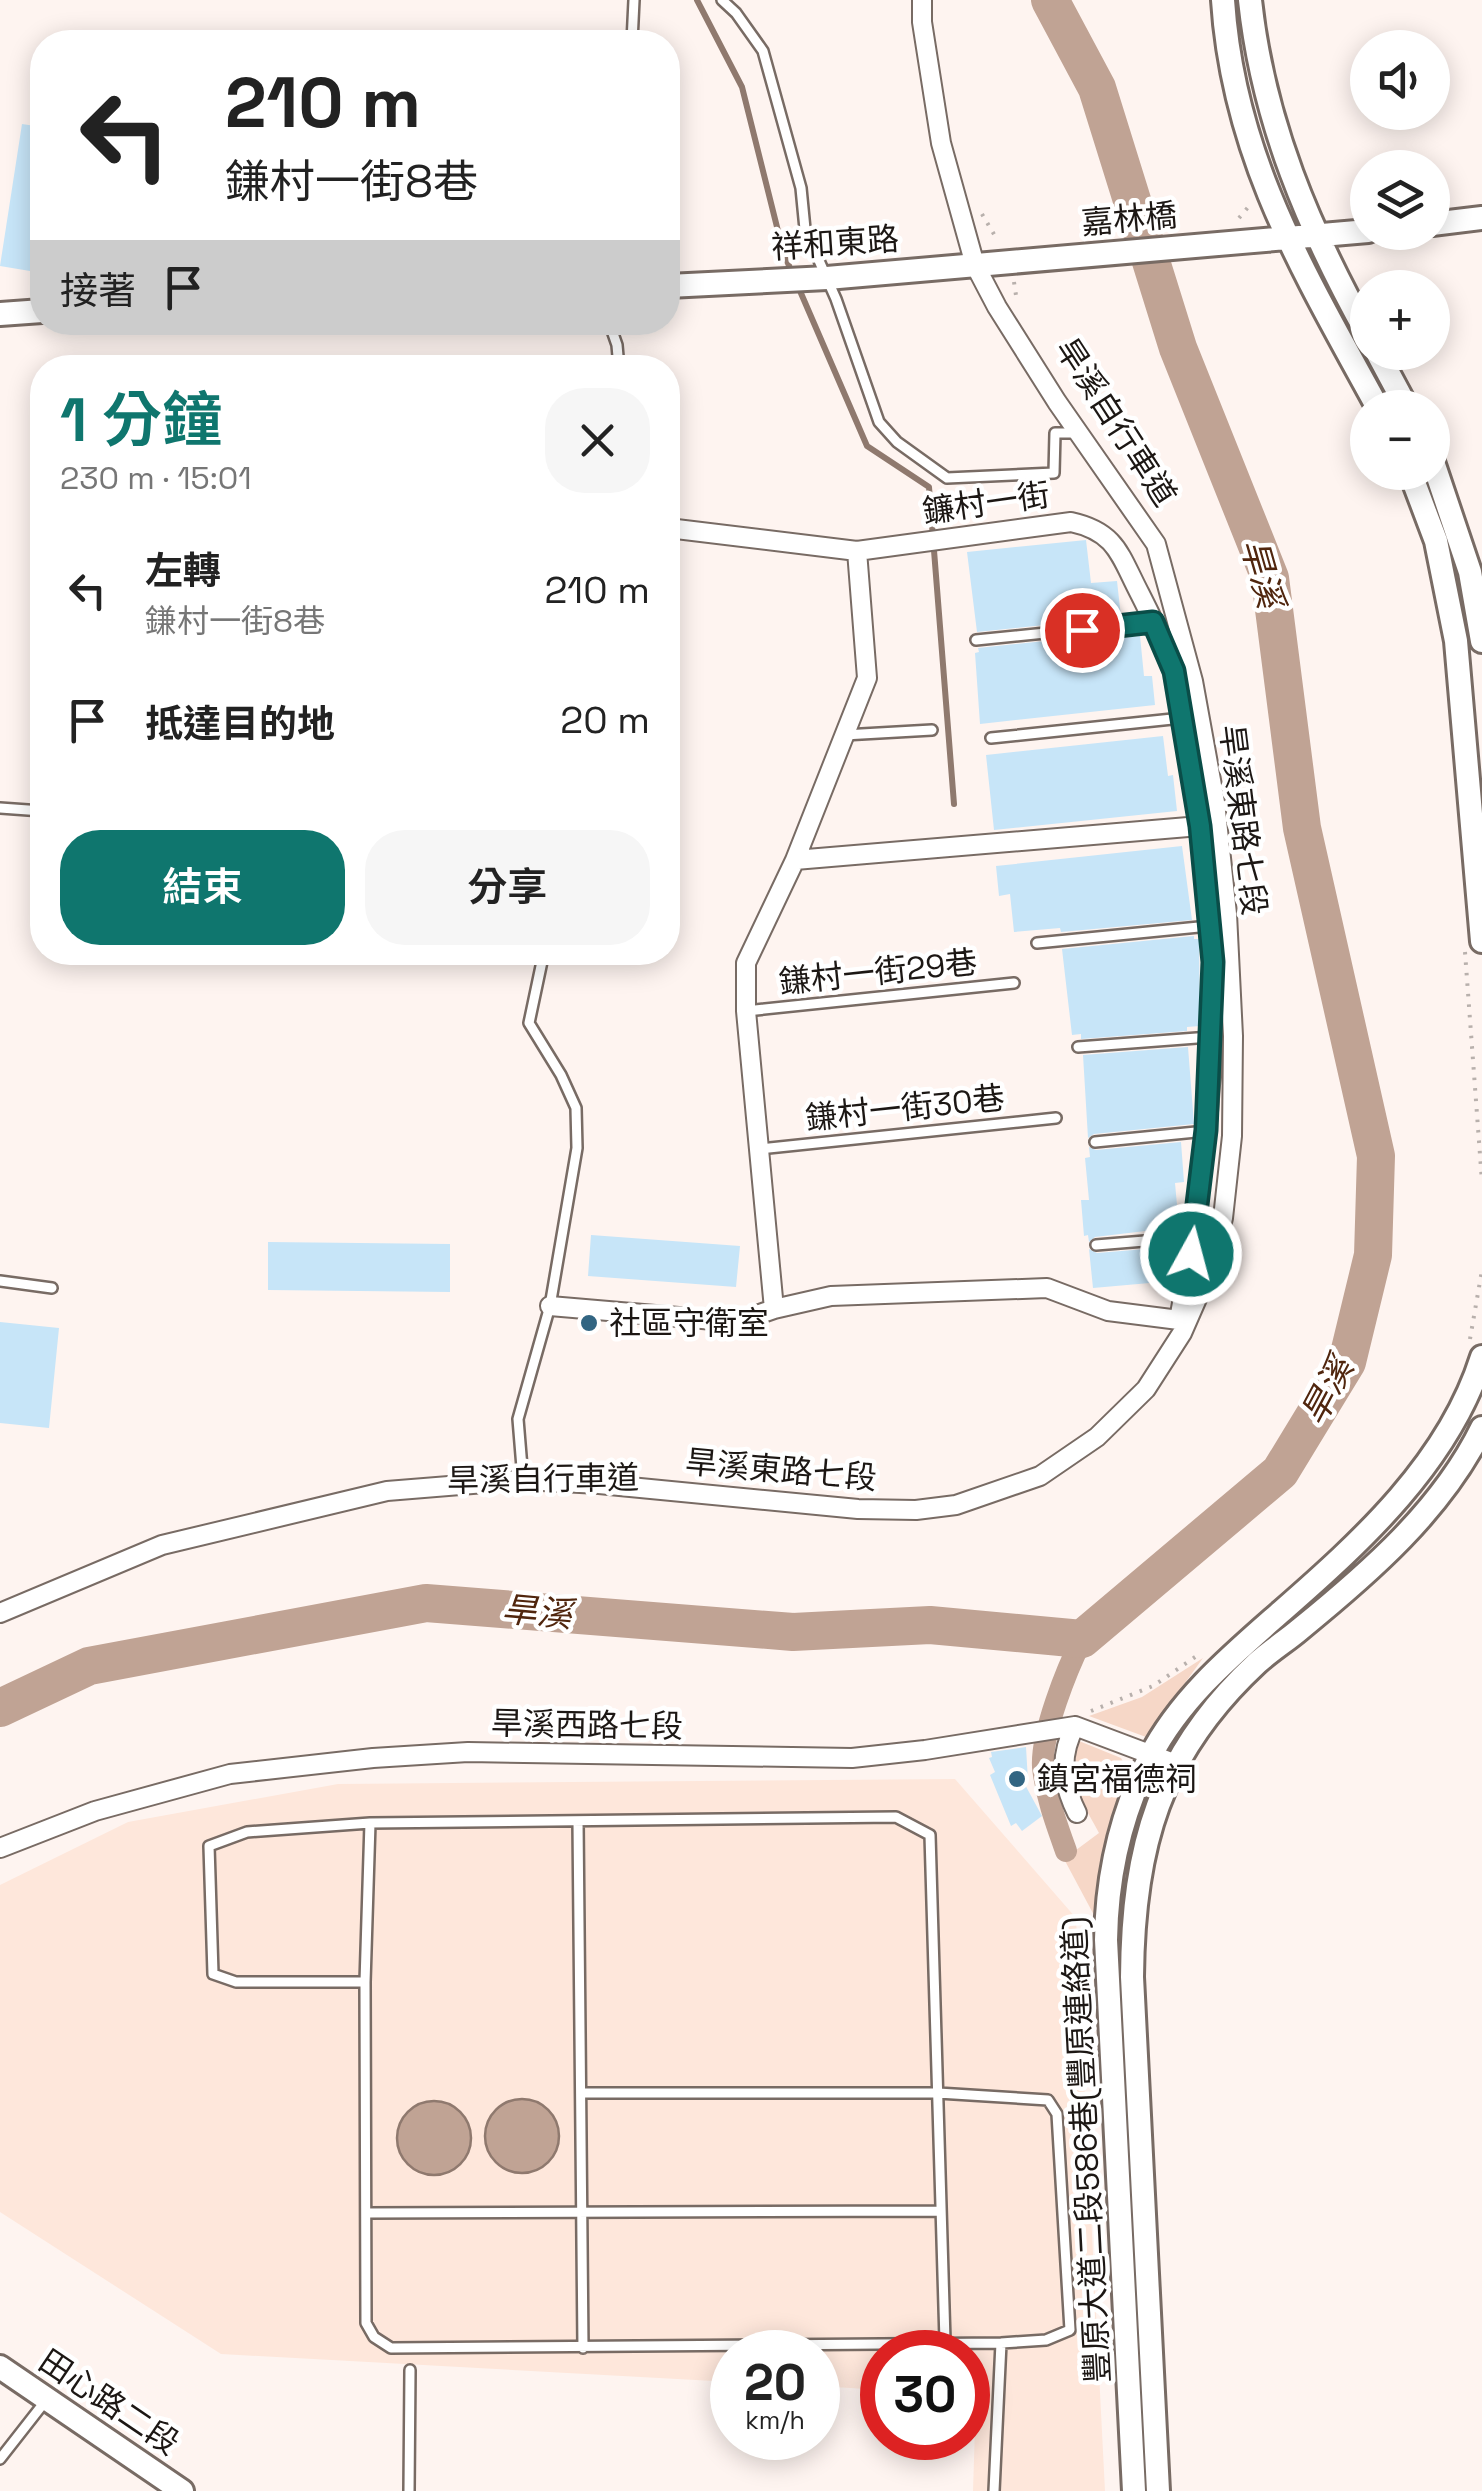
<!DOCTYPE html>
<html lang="zh-TW">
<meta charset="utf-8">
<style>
:root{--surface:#fff;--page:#f6f6f6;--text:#222;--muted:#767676;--accent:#0f766e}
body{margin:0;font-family:"Space Grotesk","Noto Sans TC",sans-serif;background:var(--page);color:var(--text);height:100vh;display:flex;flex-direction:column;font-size:38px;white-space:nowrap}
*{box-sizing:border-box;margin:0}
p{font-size:32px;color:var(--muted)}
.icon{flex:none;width:55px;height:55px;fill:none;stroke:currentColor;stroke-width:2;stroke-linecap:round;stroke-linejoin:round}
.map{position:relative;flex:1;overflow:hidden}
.side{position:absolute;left:30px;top:355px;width:650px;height:610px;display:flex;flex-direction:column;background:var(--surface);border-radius:40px;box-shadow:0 5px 25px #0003}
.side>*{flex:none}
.hud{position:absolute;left:30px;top:30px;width:650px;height:305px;border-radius:40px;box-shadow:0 5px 25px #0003;background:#fff;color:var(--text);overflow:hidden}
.fabs{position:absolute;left:1350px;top:30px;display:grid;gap:20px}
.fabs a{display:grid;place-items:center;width:100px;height:100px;border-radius:50%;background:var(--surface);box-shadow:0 5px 25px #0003;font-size:50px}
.speed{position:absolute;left:710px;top:2330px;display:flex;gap:20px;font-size:50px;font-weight:700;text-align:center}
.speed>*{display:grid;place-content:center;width:130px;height:130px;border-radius:50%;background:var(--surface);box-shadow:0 5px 25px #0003;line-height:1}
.speed small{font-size:25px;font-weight:400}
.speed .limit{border:15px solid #d22;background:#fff;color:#111}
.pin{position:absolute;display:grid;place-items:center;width:85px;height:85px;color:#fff;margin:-42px;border:5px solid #fff;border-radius:50%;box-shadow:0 2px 10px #0007}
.me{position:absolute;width:110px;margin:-55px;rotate:7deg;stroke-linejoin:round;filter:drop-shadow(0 0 8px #0008)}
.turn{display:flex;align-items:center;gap:35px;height:210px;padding:0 30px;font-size:45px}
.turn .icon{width:130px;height:130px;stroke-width:2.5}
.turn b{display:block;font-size:70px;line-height:85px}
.then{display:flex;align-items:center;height:95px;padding:0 30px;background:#0003;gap:20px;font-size:38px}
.round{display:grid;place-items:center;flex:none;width:105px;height:105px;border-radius:40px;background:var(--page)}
.headline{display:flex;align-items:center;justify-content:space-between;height:170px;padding:0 30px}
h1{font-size:60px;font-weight:600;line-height:75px;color:var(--accent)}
.primary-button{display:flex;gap:20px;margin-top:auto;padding:20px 30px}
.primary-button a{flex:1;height:115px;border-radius:40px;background:var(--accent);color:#fff;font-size:40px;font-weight:600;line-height:115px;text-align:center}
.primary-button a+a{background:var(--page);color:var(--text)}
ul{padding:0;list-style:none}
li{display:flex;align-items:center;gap:30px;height:130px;padding:0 30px}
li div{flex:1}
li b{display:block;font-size:38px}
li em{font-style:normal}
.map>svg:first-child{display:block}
</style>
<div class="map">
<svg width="1482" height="2491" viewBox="0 0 1482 2491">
<rect width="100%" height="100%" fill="#fef4f0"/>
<path fill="#fee7db" d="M 955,1779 L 1076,1918 L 1105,2491 L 973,2491 L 976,2396 L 968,2394 L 968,2352 L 882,2352 L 882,2390 L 818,2386 L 818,2352 L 732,2352 L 732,2382 L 221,2354 L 0,2212 L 0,1885 L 128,1822 L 338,1784 Z"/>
<path fill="#f6d7c7" d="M 1203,1658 L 1146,1737 L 1089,1716 L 1142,1697 Z
M 1079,1741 L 1121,1758 L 1129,1773 C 1109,1820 1098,1867 1095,1917 L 1064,1859 L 1099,1833 C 1079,1796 1068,1783 1079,1741 Z"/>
<path fill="#c0a394" stroke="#8f796e" stroke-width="2.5" d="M485 2136a37 37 0 1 1 74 0a37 37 0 1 1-74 0Z
M397 2138a37 37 0 1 1 74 0a37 37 0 1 1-74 0Z"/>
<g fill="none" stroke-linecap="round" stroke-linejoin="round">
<path stroke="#8f796e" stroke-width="6" d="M 697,0 L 742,87 L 783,251 L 792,273
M 797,284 L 867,446 L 929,487 L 954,804"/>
<path stroke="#c0a394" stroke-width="22" d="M 1066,1851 C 1056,1823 1046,1796 1043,1767 C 1041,1733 1067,1669 1082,1639"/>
<path stroke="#c0a394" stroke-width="38" d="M 0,1708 L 89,1666 L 426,1603 L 793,1632 L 930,1625 L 1082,1639 L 1280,1472 L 1347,1362 L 1373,1255 L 1376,1156 L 1302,828 L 1270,578 L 1178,348 L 1097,88 L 1050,0"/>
</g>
<path fill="#c7e5f8" d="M 22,124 L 42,127 L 42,273 L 0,266 Z
M 1086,540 L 1091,583 L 1117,581 L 1121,617 L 977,632 L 967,552 Z
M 1122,633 L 1123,638 L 1140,636 L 1144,676 L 1152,676 L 1155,705 L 980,724 L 975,653 L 979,652 L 978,648 Z
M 1163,736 L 1168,776 L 1173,775 L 1177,811 L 994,830 L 986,755 Z
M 1182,846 L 1192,920 L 1061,932 L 1060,928 L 1014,932 L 1010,894 L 999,896 L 996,866 Z
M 1194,936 L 1194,939 L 1199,939 L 1200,1026 L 1187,1027 L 1187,1031 L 1081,1039 L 1081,1034 L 1072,1035 L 1062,949 Z
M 1188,1047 L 1194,1124 L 1094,1134 L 1088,1138 L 1083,1055 Z
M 1181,1142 L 1184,1182 L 1175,1183 L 1179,1227 L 1095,1237 L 1089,1242 L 1088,1235 L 1084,1236 L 1081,1200 L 1089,1200 L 1085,1158 L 1090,1157 L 1089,1147 L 1096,1150 Z
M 591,1235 L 740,1246 L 736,1287 L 588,1276 Z
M 268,1242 L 450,1244 L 450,1292 L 268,1290 Z
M 1158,1248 L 1161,1282 L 1093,1288 L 1089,1249 L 1097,1253 Z
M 0,1322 L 59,1328 L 49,1428 L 0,1423 Z
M 1026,1747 L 1028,1781 L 1023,1781 L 1042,1816 L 1022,1831 L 1016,1823 L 1011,1826 L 990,1775 L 995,1772 L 989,1758 L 992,1757 L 991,1752 Z"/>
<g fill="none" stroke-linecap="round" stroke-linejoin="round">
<g stroke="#786b64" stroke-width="14">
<path id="service" d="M 722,0 L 736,13 L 763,51 L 801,188 L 805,229 L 836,299 L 879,422 L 897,442 L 947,478 L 1054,473 L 1055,433 L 1076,433
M 632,42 L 634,0
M 609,322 L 617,345 L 619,368
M 976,640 L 1153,622
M 844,735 L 932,730
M 991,738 L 1182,718
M 0,808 L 42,811
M 1037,943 L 1209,926
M 746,1011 L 1014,983
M 1078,1047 L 1210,1037
M 1095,1142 L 1206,1131
M 759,1149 L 1056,1118
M 1096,1245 L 1193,1237
M 0,1281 L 52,1288
M 523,1480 L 518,1419 L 550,1306 L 577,1148 L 576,1108 L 561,1075 L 529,1023 L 544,952
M 578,1821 L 583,2348
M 370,1823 L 365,1982 L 366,2323 L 374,2337 L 391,2348 L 1001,2343 L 1046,2340 L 1070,2330 L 1057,2114 L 1048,2100 L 938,2093 L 582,2093
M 365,1982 L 236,1982 L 213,1974 L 209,1846 L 247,1832 L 370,1823 L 896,1817 L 930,1835 L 945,2341
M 366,2213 L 941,2211
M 0,2459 L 47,2399
M 409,2491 L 410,2370
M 994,2491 L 1001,2343"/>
</g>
<g stroke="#786b64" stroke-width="22">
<path id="minor" d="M 795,860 L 1200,826
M 550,1306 L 737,1322 L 774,1309 L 831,1296 L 1047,1288 L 1108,1311 L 1179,1320 C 1200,1204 1216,1083 1213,965 C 1211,902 1202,838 1191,776 C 1186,742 1184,704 1174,671 C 1166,645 1152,618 1140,594 C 1120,556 1117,532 1071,522 L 857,551 L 668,528
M 774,1309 L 746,1011 L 746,963 L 795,860 L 867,678 L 857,551
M 0,1613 L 162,1545 L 387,1491 L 523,1480 L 599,1484 L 858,1509 L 916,1510 L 956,1505 L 1040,1476 L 1097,1437 L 1146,1389 L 1182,1333 L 1210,1269 L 1223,1218 L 1232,1136 L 1233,1036 L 1227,914 L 1215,802 L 1193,681 L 1156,544 L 1057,402 L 997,307 L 975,265 L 941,143 L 922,22 L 922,0
M 1075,1726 C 1059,1756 1062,1783 1077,1813
M 0,1848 L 95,1811 L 230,1774 L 373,1758 L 468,1752 L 852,1758 L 925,1750 L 1075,1726 L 1176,1764"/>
</g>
<g stroke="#786b64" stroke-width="28">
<path id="tertiary" d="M 1223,0 C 1233,157 1305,274 1378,408
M 1250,0 C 1263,122 1309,229 1368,335
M 1432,224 L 1482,218
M 668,286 L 827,278 L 1368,231
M 0,314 L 42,311
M 1377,352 L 1407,408
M 1432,459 L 1470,572 L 1482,641
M 1410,472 L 1436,541 L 1456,641 L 1482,941
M 0,2367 L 182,2491
M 1134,2491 L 1106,1940 C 1107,1875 1120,1815 1150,1757 C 1180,1698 1233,1654 1282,1611 C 1362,1541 1449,1462 1482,1357
M 1158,2491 L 1132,1977 C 1133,1847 1159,1754 1257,1663 C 1270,1651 1286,1641 1299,1630 C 1369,1573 1442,1510 1482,1428"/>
</g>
<path stroke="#b8b0ac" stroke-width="4" stroke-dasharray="2.5 8" stroke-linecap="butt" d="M 982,214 L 998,241
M 1239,218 L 1250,205
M 1014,282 L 1017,302
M 1465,952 L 1482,1182
M 1470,1339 L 1482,1270
M 1091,1711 L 1153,1686 L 1201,1653"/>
<use href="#service" stroke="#fff" stroke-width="9"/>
<use href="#minor" stroke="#fff" stroke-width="18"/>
<use href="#tertiary" stroke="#fff" stroke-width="22"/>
</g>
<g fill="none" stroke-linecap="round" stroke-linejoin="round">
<g stroke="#0a4d48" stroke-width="25">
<path id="route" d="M 1082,630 L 1153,622 L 1174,671 L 1200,826 L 1213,962 L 1206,1130 L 1191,1254"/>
</g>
<use href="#route" stroke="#0f766e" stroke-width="18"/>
</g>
<g fill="#326582" stroke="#fff" stroke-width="4">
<circle cx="589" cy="1323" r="10"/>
<circle cx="1017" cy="1779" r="10"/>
</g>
<g text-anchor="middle" stroke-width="9" stroke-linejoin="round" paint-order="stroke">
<g font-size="32" fill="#1c1714" stroke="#fff">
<text transform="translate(1129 219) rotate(-5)" y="11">嘉林橋</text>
<text transform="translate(835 243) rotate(-4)" y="11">祥和東路</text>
<text transform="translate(1116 422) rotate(57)" y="11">旱溪自行車道</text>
<text transform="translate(986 503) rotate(-8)" y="11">鐮村一街</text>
<text transform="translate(1243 820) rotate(83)" y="11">旱溪東路七段</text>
<text transform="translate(878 972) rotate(-6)" y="11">鎌村一街29巷</text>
<text transform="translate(905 1108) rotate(-6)" y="11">鎌村一街30巷</text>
<text transform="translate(781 1470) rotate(5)" y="11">旱溪東路七段</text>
<text transform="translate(543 1479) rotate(-1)" y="11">旱溪自行車道</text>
<text transform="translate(587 1725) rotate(1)" y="11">旱溪西路七段</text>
<text transform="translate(1086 2150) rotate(-93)" y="11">豐原大道二段586巷(豐原連絡道)</text>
<text transform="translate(109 2402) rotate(34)" y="11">田心路二段</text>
</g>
<g font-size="32" fill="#1c1714" stroke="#fff" text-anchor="start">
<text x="609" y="1334">社區守衛室</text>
<text x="1037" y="1790">鎮宮福德祠</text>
</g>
<g font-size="35" font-style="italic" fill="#50260e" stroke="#fff">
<text transform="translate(1262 573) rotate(74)" y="12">旱溪</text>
<text transform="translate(1327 1391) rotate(-62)" y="12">旱溪</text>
<text transform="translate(537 1612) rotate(5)" y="12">旱溪</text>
</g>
</g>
</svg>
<div class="fabs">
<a><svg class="icon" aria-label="sound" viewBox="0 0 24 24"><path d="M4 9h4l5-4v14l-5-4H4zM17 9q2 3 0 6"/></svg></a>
<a><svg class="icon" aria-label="layers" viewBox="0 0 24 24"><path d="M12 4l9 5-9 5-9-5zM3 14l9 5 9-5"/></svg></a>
<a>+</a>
<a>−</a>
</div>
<div class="speed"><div>20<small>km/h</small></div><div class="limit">30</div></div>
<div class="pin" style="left:1082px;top:630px;background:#d93025"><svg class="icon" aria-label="arrive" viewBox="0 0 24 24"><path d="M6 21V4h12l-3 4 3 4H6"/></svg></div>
<svg class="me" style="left:1191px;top:1254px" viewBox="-20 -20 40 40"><circle r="17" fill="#0f766e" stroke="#fff" stroke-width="3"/><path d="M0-11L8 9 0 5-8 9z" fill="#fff"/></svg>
<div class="hud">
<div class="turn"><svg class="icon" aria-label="left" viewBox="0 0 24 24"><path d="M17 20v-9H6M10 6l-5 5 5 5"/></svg><div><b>210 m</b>鎌村一街8巷</div></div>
<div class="then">接著<svg class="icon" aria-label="arrive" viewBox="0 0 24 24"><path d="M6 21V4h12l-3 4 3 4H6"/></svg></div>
</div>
<section class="side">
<div class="headline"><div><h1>1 分鐘</h1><p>230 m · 15:01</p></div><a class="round"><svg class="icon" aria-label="close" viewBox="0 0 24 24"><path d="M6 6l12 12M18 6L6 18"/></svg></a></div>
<ul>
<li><svg class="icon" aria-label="left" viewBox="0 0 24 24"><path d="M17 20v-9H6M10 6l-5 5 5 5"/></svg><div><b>左轉</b><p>鎌村一街8巷</p></div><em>210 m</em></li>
<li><svg class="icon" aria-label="arrive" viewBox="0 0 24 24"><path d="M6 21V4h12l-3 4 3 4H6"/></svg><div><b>抵達目的地</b></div><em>20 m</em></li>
</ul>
<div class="primary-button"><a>結束</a><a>分享</a></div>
</section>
</div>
